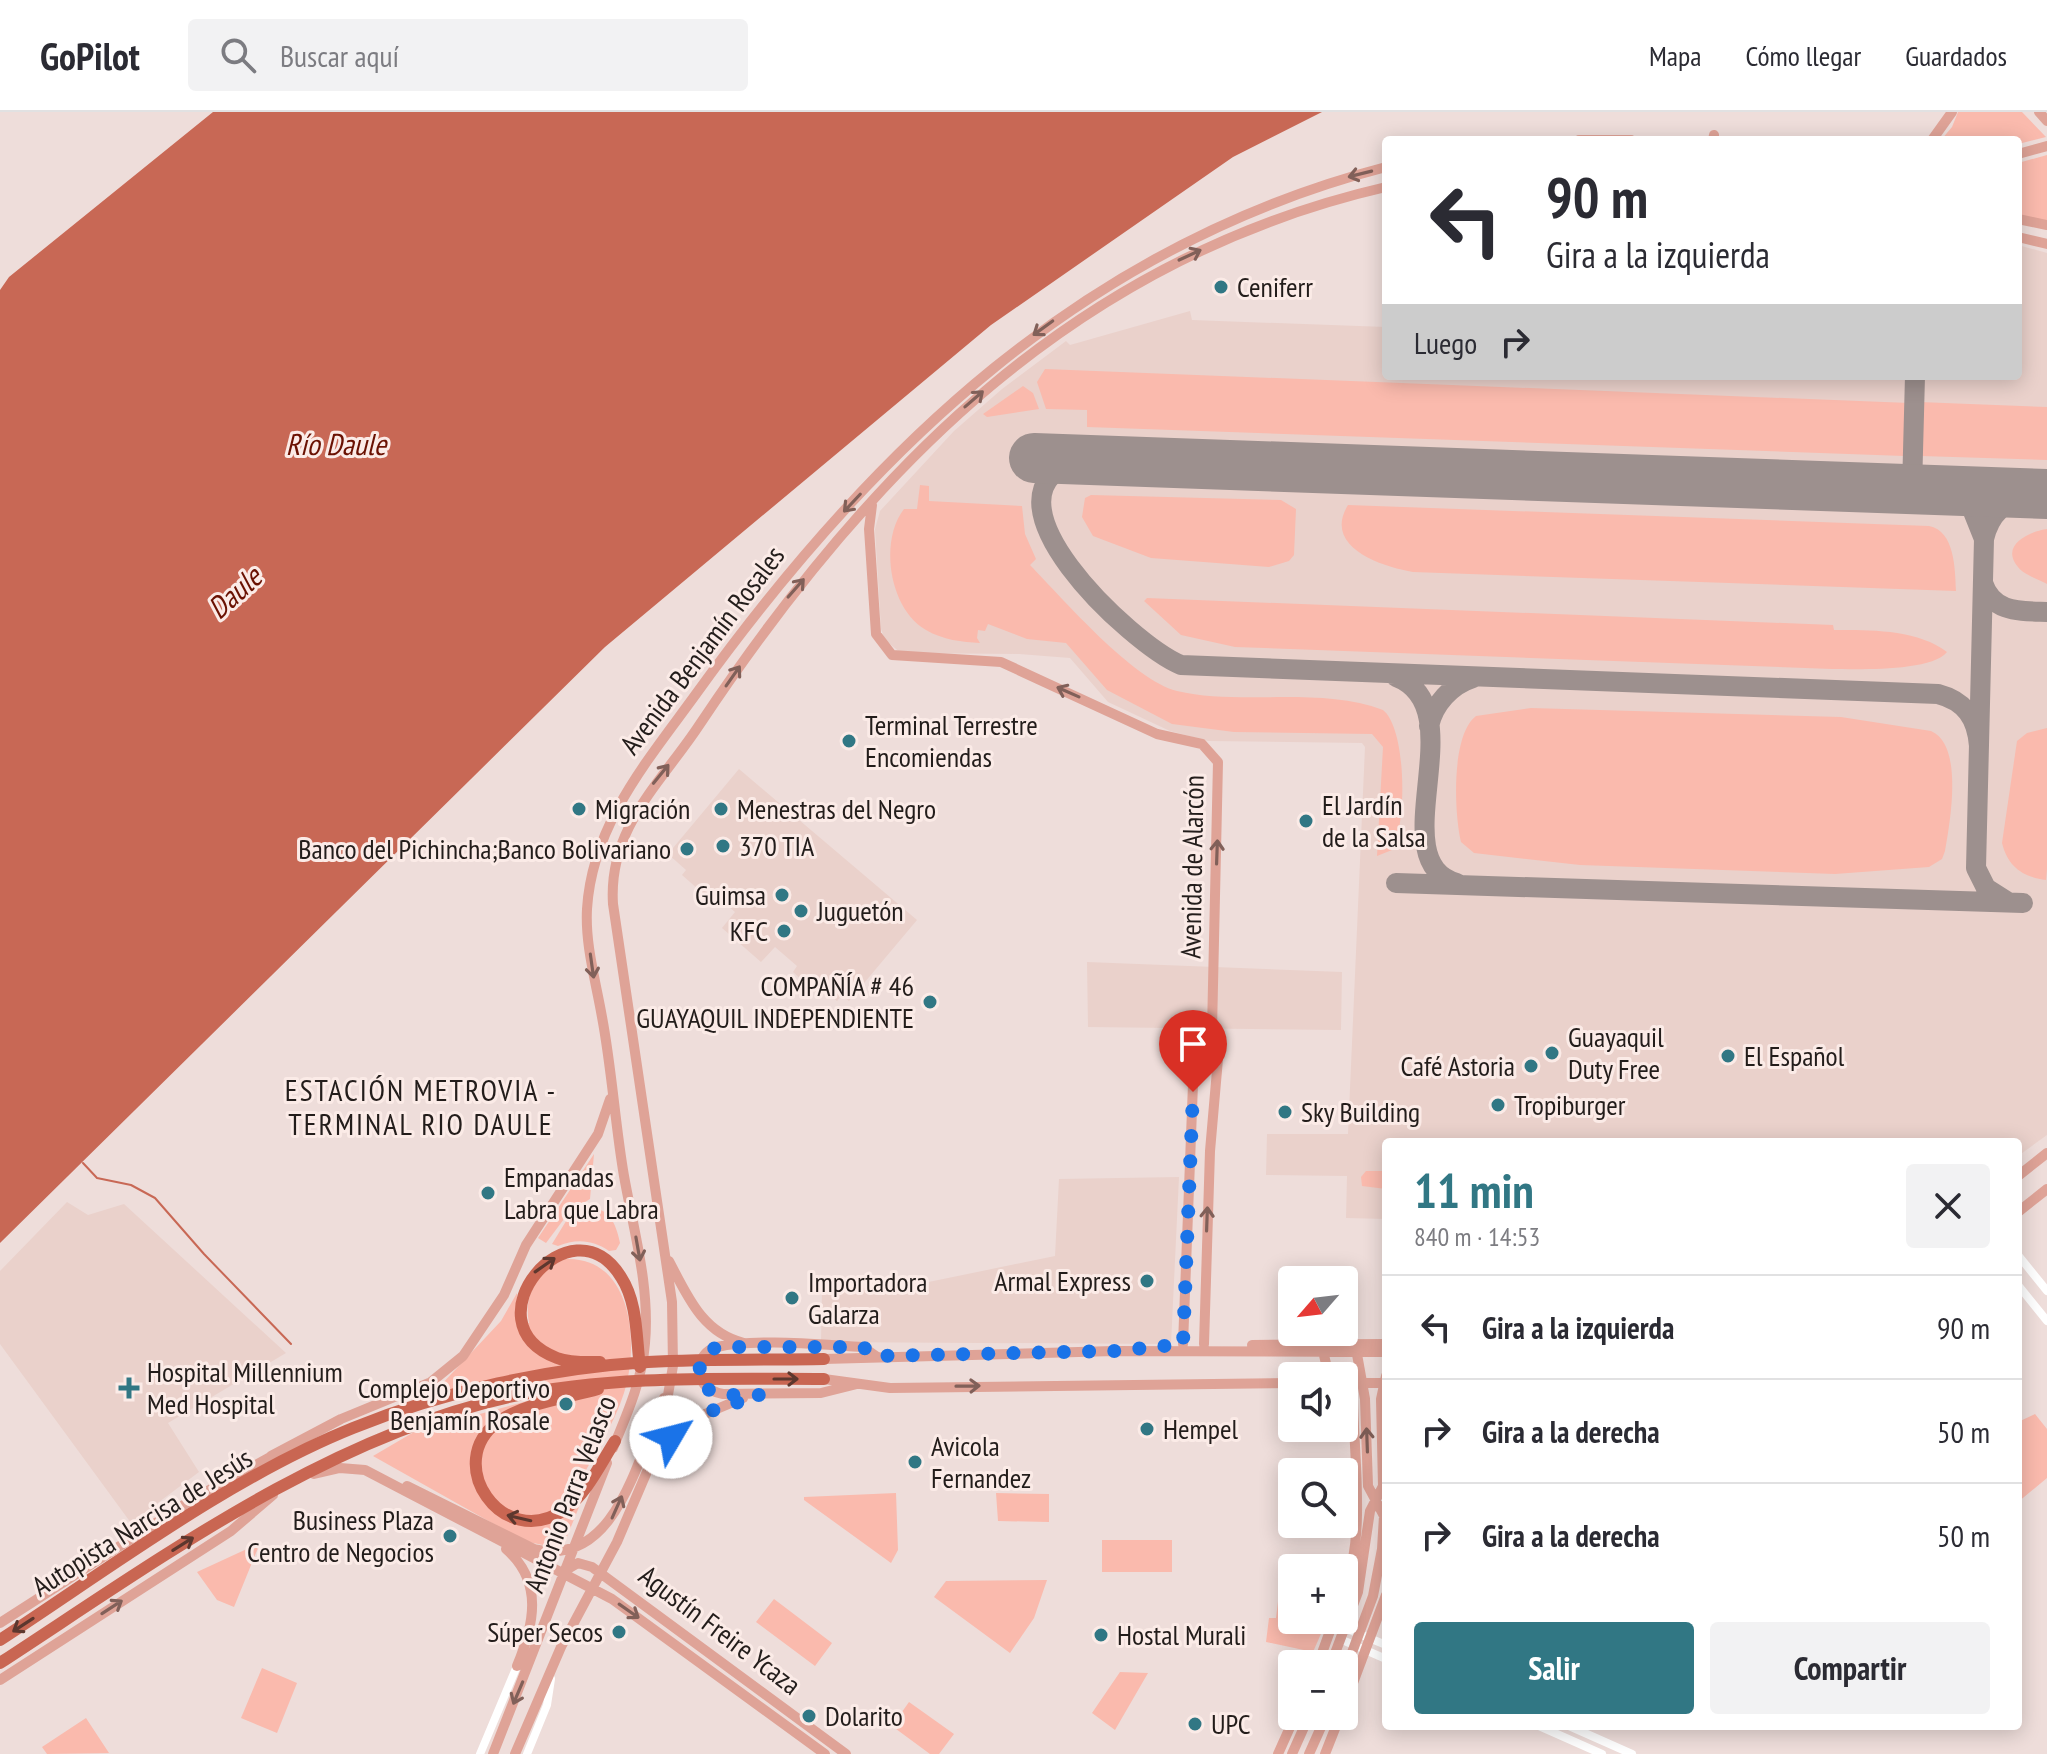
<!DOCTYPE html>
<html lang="es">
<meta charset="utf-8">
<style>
:root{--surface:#fff;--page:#f2f2f3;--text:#2b2b33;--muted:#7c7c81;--line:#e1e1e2;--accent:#317784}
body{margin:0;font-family:"PT Sans Narrow",sans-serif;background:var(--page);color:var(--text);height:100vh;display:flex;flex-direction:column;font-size:30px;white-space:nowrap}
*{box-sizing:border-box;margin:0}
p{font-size:26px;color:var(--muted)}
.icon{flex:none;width:44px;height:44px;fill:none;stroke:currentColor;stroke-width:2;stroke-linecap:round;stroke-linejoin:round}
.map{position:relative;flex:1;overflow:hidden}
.side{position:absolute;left:1382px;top:1026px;width:640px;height:592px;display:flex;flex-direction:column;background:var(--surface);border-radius:8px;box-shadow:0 4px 20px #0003}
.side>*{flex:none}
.guide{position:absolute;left:1382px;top:24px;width:640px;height:244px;border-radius:8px;box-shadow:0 4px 20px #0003;background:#fff;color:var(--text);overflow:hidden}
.needle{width:52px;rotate:242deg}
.buttons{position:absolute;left:1278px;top:1154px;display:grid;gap:16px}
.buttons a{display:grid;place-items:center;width:80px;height:80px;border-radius:8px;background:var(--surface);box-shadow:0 4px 20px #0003;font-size:40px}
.pin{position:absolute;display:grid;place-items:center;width:68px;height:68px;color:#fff;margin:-82px -34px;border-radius:50% 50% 50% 0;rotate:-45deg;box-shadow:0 0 8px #0007}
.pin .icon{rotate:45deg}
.me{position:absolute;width:88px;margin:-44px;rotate:53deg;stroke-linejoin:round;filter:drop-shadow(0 0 6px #0008)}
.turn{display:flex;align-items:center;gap:28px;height:168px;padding:0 32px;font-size:36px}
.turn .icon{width:104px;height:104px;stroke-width:2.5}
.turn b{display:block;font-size:56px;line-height:68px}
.then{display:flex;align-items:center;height:76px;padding:0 32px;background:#0003;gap:16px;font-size:30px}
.round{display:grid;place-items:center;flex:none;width:84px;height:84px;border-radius:8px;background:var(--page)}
.summary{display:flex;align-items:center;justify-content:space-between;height:136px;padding:0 32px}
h1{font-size:48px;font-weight:800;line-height:60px;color:var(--accent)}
.primary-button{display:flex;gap:16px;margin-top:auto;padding:16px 32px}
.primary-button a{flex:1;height:92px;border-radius:8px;background:var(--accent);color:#fff;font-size:32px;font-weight:800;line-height:92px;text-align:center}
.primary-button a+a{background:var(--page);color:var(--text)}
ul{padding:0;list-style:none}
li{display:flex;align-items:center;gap:24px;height:104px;padding:0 32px;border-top:2px solid var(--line)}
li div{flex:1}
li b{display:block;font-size:30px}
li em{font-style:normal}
header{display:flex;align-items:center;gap:48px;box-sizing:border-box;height:112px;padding:0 40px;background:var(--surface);border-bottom:2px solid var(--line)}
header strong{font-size:38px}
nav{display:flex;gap:44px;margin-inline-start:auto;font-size:28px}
.search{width:560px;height:72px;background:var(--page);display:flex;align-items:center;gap:20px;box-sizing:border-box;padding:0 28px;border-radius:8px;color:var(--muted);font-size:30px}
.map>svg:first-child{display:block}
</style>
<header>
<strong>GoPilot</strong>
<div class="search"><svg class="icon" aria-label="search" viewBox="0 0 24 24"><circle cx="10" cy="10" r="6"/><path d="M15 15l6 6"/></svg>Buscar aquí</div>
<nav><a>Mapa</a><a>Cómo llegar</a><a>Guardados</a></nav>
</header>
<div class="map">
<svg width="2047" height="1642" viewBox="0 0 2047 1642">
<rect width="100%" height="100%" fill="#eeddda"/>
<path fill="#ead1cb" d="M 2018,133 L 2047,141 L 2047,1023 L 2018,1044 L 2018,1030 L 1386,1030 L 1386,1107 L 1346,1106 L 1347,1064 L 1266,1063 L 1267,1022 L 1348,1022 L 1365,635 L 1362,631 L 1208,629 L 1170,619 L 1108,590 L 1070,546 L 1019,542 L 901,541 L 885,528 L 881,517 L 875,417 L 880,399 L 954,319 L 1002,277 L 1066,229 L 1070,233 L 1190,199 L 1192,208 L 1386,215 L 1386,264 L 2018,264 Z
M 739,657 L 917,808 L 849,889 L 842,883 L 837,889 L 825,878 L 820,884 L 793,860 L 797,854 L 775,835 L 761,850 L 722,816 L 735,800 L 712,780 L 707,785 L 682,763 L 686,758 L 668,742 Z
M 1087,850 L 1342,860 L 1341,918 L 1088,915 Z
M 1179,1065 L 1171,1232 L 821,1230 L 822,1178 L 914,1173 L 1055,1144 L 1059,1067 Z
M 67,1090 L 88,1103 L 124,1092 L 286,1241 L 168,1311 L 199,1360 L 131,1411 L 0,1232 L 0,1159 Z"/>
<path fill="#fabaad" d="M 1958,0 L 2022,0 L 2046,25 L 2018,32 L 2018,28 L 1941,28 L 1952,15 Z
M 2047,43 L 2047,110 L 2018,104 L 2018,51 Z
M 1045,257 L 1909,291 L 1908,338 L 1904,344 L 1087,315 L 1087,298 L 1046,297 L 1037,270 Z
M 1023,274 L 1033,281 L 1039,297 L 987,305 L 983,302 Z
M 1919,290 L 2047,295 L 2047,348 L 1921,344 Z
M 920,373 L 929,374 L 929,389 L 1022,394 L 1025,422 L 1036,447 L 1030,453 C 1063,487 1133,568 1177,579 C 1240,594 1319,574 1383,598 C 1407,617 1407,714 1392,738 L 1377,744 L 1383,635 L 1372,622 L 1234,620 L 1172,612 L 1107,578 L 1066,531 L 1027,527 L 988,512 L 985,519 L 978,518 L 977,526 L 980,531 C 962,530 943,528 926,518 C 889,497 879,429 904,397 L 917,397 Z
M 1091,383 L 1281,388 L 1296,397 L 1294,443 L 1289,449 L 1269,455 L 1151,446 L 1093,424 L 1082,405 L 1085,386 Z
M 1348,393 L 1929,414 C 1955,419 1955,457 1956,479 L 1413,460 C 1382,455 1322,435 1348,393 Z
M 2047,417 L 2047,472 C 2038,467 2024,463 2018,455 C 1999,433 2031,419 2047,417 Z
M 1147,486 L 1833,513 L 1834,518 C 1869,518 1917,517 1947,540 C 1931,560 1857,557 1832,557 L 1235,535 L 1181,523 L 1144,489 Z
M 1531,596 L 1841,605 L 1931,619 C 1964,633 1950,710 1945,739 L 1942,747 L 1929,755 L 1835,762 L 1580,753 L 1474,741 L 1461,730 C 1454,701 1451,623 1476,604 Z
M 2047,616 L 2047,757 L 2046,768 C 2023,765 2008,755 2002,731 L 2017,629 L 2027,621 Z
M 594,1042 L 590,1087 L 570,1099 L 546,1131 L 538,1126 Z
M 1366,1059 L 1386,1059 L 1386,1077 L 1362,1074 L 1361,1065 Z
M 586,1095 C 609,1095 616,1111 620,1131 L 616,1138 L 609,1139 C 594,1128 576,1126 558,1134 L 552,1132 L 571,1101 Z
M 565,1147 C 632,1144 640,1231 624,1281 C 614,1313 592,1345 577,1375 L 581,1390 L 562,1437 L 524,1429 L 373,1344 L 414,1320 L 546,1284 L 544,1260 L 445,1280 L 440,1274 L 501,1209 L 517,1181 L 518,1212 L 529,1211 C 523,1182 538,1159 565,1147 Z
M 2035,1302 L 2047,1317 L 2047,1366 L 2018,1390 L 2018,1310 Z
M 896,1381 L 898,1438 L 891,1451 L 804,1388 L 804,1385 Z
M 996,1381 L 1049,1382 L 1049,1410 L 998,1409 Z
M 1102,1428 L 1172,1428 L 1172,1460 L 1102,1460 Z
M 260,1431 L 234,1495 L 217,1488 L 197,1460 Z
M 1287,1456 L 1322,1456 L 1292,1456 L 1292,1508 L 1327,1508 L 1313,1540 L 1266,1530 L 1269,1506 L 1276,1506 L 1279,1481 L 1287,1481 Z
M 1047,1468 L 1034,1506 L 1010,1541 L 934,1485 L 946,1469 Z
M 774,1487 L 832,1531 L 815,1554 L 756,1510 Z
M 262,1556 L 297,1571 L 277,1621 L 241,1606 Z
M 1120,1560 L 1148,1561 L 1115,1618 L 1092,1601 Z
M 909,1590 L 954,1622 L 939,1642 L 930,1642 L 892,1614 Z
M 86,1606 L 109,1641 L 47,1642 L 42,1635 Z"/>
<path fill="#c86855" d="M 213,0 L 1322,0 L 1233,45 L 991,213 L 605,535 L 0,1131 L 0,178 L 9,165 Z"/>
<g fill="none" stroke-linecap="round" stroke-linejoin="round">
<path stroke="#c86855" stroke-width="2" d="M 83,1051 L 97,1066 L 131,1073 L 155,1086 L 204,1142 L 291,1232"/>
<path stroke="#9d908e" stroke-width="20" d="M 1080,348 C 967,380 1132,533 1181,553 L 1938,582 C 1965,589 1977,606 1979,634
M 1912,377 L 1915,264
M 1942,378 L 1972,397 L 1984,427
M 1983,471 C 1993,501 2019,499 2047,500
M 1396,565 C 1477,596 1379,749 1457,771
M 1429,614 C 1434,592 1451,573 1473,566
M 1396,771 L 2023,791
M 2008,790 L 1986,776 L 1976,756 L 1984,427 C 1990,401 2005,389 2030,382"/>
<path stroke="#9d908e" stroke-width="50" d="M 1034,346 L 2047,382"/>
<path stroke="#fff" stroke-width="8" d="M 2018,1143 L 2047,1179
M 2018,1173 L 2047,1209
M 1345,1516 L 1386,1533
M 1340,1527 L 1386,1547
M 1539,1614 L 1602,1642
M 1569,1614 L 1632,1642
M 480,1642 L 517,1554
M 527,1642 L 547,1593 L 551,1567"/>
<path stroke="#dfa397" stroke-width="10" d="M 2039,0 L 2047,9
M 1579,28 L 1631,28
M 1713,28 L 1714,23
M 1932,28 L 1952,0
M 2018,42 L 2047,34
M 2018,107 L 2047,113
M 2018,125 L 2047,132
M 872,393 L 869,417 L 876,522 L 892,543 L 1001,550 L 1157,622 L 1202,632 L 1218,650 L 1212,918 L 1218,947 L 1210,1039 L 1204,1232
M 2018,1064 L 2047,1041
M 2018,1100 L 2047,1077
M 669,1149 C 687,1183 702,1221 744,1231
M 1183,1232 L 1193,972 L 1191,947 L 1194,938 L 1202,933 L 1216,941
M 1252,1233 L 1386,1232
M 1322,1235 L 1329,1264
M 824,1247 L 1114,1239 L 1386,1240
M 824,1267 L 890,1276 L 1292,1271
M 1344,1271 L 1386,1271
M 857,1272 L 821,1281 L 723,1282 C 706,1279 698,1269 699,1252 C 703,1243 708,1237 717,1235 C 755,1226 823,1233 863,1235 L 876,1244
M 1344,1278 L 1353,1287 C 1354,1350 1366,1422 1344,1482
M 613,1336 C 627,1302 642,1269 645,1231 C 650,1175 634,1120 624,1064 C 615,1012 612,958 602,905 C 596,870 585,833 587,797 C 592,712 649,647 696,582 C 873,336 1085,133 1386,55
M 660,1339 L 693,1307 L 743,1286
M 271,1344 L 341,1307 L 431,1270 L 463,1244 L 504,1183 L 526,1133 L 598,1022 L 610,987
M 314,1362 L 340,1356 L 365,1358 L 612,1487 L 825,1642
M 407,1374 L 534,1437 C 617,1457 638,1343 664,1286
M 506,1437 C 544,1470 534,1513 517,1554
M 561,1461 L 578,1451 L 592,1455 L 846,1642
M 0,1511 L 193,1387 L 274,1343
M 1318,1552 L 1334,1508
M 1331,1552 L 1358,1480 L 1370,1399 L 1383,1374 L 1381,1287 L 1386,1264
M 1344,1562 L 1373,1484 L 1382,1437 L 1384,1404 L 1368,1374 L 1365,1287 L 1355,1231
M 0,1568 L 231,1419 L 273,1383
M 1344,1595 L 1386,1483
M 493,1642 L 607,1351
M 515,1642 L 561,1535 L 617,1430 L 660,1329 L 673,1254 L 672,1190 L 613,792 C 608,715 662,670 700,612 C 871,355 1077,146 1386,75
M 1278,1642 L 1295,1604
M 1292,1642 L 1309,1604
M 1309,1642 L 1326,1604
M 1325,1642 L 1340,1604"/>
<path stroke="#c96652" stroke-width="12" d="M 600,1250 C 586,1250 570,1251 557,1246 C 465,1211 571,1084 621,1165 C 638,1191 636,1226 640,1255
M 598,1277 C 567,1286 524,1291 498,1310 C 442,1350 502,1440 564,1398 C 586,1383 601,1351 615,1329
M 0,1528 C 110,1456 231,1365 353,1316 C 444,1279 550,1256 648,1250 C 706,1247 765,1248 824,1247
M 0,1551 C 155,1450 326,1325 509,1285 C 613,1263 719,1267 824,1267"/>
</g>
<defs><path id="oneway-shaft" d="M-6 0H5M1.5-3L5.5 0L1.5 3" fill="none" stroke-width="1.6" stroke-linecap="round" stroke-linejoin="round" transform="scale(2)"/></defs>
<g stroke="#816059">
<use href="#oneway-shaft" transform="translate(1360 62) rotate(166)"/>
<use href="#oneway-shaft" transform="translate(1190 143) rotate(-25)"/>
<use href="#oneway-shaft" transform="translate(1043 216) rotate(144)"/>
<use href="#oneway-shaft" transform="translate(974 287) rotate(-41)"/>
<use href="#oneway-shaft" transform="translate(852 391) rotate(133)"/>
<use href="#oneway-shaft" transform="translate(796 476) rotate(-49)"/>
<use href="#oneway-shaft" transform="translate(733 564) rotate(-55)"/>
<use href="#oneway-shaft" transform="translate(1068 580) rotate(-156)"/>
<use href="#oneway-shaft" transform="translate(661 662) rotate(-51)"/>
<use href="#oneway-shaft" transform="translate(1217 740) rotate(-88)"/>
<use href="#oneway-shaft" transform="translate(592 854) rotate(82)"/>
<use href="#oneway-shaft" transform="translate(1207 1107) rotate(-88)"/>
<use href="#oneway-shaft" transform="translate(638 1137) rotate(80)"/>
<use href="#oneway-shaft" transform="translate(968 1274) rotate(-1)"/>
<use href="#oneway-shaft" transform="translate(1367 1328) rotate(-92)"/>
<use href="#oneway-shaft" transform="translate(617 1395) rotate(-66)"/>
<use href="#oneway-shaft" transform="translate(112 1495) rotate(-33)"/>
<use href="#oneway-shaft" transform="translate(629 1499) rotate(35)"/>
<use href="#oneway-shaft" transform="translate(518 1581) rotate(113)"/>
</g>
<g stroke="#5d372e">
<use href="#oneway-shaft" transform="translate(545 1153) rotate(-35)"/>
<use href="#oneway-shaft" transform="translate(786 1267)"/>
<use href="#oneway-shaft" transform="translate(519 1406) rotate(-167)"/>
<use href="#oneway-shaft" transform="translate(183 1432) rotate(-32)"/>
<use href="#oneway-shaft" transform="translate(23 1513) rotate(147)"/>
</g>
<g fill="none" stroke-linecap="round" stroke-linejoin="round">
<path stroke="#1a73e8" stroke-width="14" stroke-dasharray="0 25.2" d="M 671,1325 L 705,1301 L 760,1283 C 745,1282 727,1285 713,1280 C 690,1270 699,1243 717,1235 L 863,1235 L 876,1244 L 1114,1239 L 1183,1232 L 1193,980"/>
</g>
<g fill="#317784" stroke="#fbebe7" stroke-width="3">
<circle cx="1221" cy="175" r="8"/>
<circle cx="849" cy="629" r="8"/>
<circle cx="579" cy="697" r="8"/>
<circle cx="721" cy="697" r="8"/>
<circle cx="1306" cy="709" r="8"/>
<circle cx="723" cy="734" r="8"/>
<circle cx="687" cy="737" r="8"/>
<circle cx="782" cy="783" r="8"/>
<circle cx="801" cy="799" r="8"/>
<circle cx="784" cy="819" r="8"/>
<circle cx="930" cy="890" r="8"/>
<circle cx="1552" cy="941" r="8"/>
<circle cx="1728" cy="944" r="8"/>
<circle cx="1531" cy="954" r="8"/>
<circle cx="1498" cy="993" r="8"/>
<circle cx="1285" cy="1000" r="8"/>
<circle cx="488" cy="1081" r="8"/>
<circle cx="1147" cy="1169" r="8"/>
<circle cx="792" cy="1186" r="8"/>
<path d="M125 1264h8v8h8v8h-8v8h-8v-8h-8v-8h8z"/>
<circle cx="566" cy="1292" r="8"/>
<circle cx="1147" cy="1317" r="8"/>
<circle cx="915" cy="1350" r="8"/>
<circle cx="450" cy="1424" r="8"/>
<circle cx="619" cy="1520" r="8"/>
<circle cx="1101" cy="1523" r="8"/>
<circle cx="809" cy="1604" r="8"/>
<circle cx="1195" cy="1612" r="8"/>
</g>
<g text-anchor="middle" stroke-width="6" stroke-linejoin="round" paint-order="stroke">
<g font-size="28" fill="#231d1b" stroke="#fbebe7" text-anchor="start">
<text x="1237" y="185">Ceniferr</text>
<text x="865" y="623">Terminal Terrestre<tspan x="865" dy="32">Encomiendas</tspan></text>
<text x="1322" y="703">El Jardín<tspan x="1322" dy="32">de la Salsa</tspan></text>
<text x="595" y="707">Migración</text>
<text x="737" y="707">Menestras del Negro</text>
<text x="739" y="744">370 TIA</text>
<text x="671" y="747" text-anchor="end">Banco del Pichincha;Banco Bolivariano</text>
<text x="766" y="793" text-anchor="end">Guimsa</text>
<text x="817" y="809">Juguetón</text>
<text x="768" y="829" text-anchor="end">KFC</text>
<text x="914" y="884" text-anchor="end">COMPAÑÍA # 46<tspan x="914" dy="32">GUAYAQUIL INDEPENDIENTE</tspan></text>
<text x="1568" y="935">Guayaquil<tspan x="1568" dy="32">Duty Free</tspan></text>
<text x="1744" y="954">El Español</text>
<text x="1515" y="964" text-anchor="end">Café Astoria</text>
<text x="1514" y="1003">Tropiburger</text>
<text x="1301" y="1010">Sky Building</text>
<text x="504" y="1075">Empanadas<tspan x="504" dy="32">Labra que Labra</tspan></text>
<text x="1131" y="1179" text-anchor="end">Armal Express</text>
<text x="808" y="1180">Importadora<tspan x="808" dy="32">Galarza</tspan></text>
<text x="147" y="1270">Hospital Millennium<tspan x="147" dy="32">Med Hospital</tspan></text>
<text x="550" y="1286" text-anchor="end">Complejo Deportivo<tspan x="550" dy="32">Benjamín Rosale</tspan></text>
<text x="1163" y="1327">Hempel</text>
<text x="931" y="1344">Avicola<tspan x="931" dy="32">Fernandez</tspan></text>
<text x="434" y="1418" text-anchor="end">Business Plaza<tspan x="434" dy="32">Centro de Negocios</tspan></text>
<text x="603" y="1530" text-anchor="end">Súper Secos</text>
<text x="1117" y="1533">Hostal Murali</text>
<text x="825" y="1614">Dolarito</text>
<text x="1211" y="1622">UPC</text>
</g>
<g font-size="28" fill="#231d1b" stroke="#fbebe7">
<text transform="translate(702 538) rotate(-53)" y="10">Avenida Benjamín Rosales</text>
<text transform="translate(1192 755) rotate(-89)" y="10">Avenida de Alarcón</text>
<text transform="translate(570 1382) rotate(-69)" y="10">Antonio Parra Velasco</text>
<text transform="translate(142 1410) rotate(-32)" y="10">Autopista Narcisa de Jesús</text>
<text transform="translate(720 1518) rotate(37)" y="10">Agustín Freire Ycaza</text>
</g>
<g font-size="30" font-style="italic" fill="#6a1102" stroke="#fbebe7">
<text x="336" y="343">Río Daule</text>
<text transform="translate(235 481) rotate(-42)" y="10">Daule</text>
</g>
<g font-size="30" letter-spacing="2" fill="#231d1b" stroke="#fbebe7">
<text x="421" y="989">ESTACIÓN METROVIA -<tspan x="421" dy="34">TERMINAL RIO DAULE</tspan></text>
</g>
</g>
</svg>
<div class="buttons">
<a><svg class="needle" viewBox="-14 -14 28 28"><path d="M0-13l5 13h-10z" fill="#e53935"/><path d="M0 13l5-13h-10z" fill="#7c7c81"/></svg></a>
<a><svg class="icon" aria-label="sound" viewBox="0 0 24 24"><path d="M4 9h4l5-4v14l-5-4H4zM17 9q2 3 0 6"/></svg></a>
<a><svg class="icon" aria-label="search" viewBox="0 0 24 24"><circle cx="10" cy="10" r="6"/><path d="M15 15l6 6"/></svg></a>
<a>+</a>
<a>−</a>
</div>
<div class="pin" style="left:1193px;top:980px;background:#d93025"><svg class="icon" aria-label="arrive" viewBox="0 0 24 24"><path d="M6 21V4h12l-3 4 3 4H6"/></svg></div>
<svg class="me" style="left:671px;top:1325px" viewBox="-20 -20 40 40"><circle r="19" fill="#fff"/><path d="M0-13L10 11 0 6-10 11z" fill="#1a73e8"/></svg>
<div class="guide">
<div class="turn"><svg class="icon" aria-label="left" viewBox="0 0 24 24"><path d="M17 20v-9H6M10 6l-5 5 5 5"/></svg><div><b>90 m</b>Gira a la izquierda</div></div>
<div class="then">Luego<svg class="icon" aria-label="right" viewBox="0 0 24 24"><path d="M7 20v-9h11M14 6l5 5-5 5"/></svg></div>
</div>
<section class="side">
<div class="summary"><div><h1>11 min</h1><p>840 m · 14:53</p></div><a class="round"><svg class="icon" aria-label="close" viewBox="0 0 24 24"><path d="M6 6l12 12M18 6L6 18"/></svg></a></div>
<ul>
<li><svg class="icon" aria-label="left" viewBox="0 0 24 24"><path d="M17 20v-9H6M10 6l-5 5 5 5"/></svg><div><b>Gira a la izquierda</b></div><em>90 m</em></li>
<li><svg class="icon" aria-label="right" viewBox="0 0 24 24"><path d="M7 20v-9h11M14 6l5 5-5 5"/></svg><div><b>Gira a la derecha</b></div><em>50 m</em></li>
<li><svg class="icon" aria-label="right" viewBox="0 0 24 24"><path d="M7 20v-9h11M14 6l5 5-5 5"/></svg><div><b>Gira a la derecha</b></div><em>50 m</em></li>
</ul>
<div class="primary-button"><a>Salir</a><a>Compartir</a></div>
</section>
</div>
